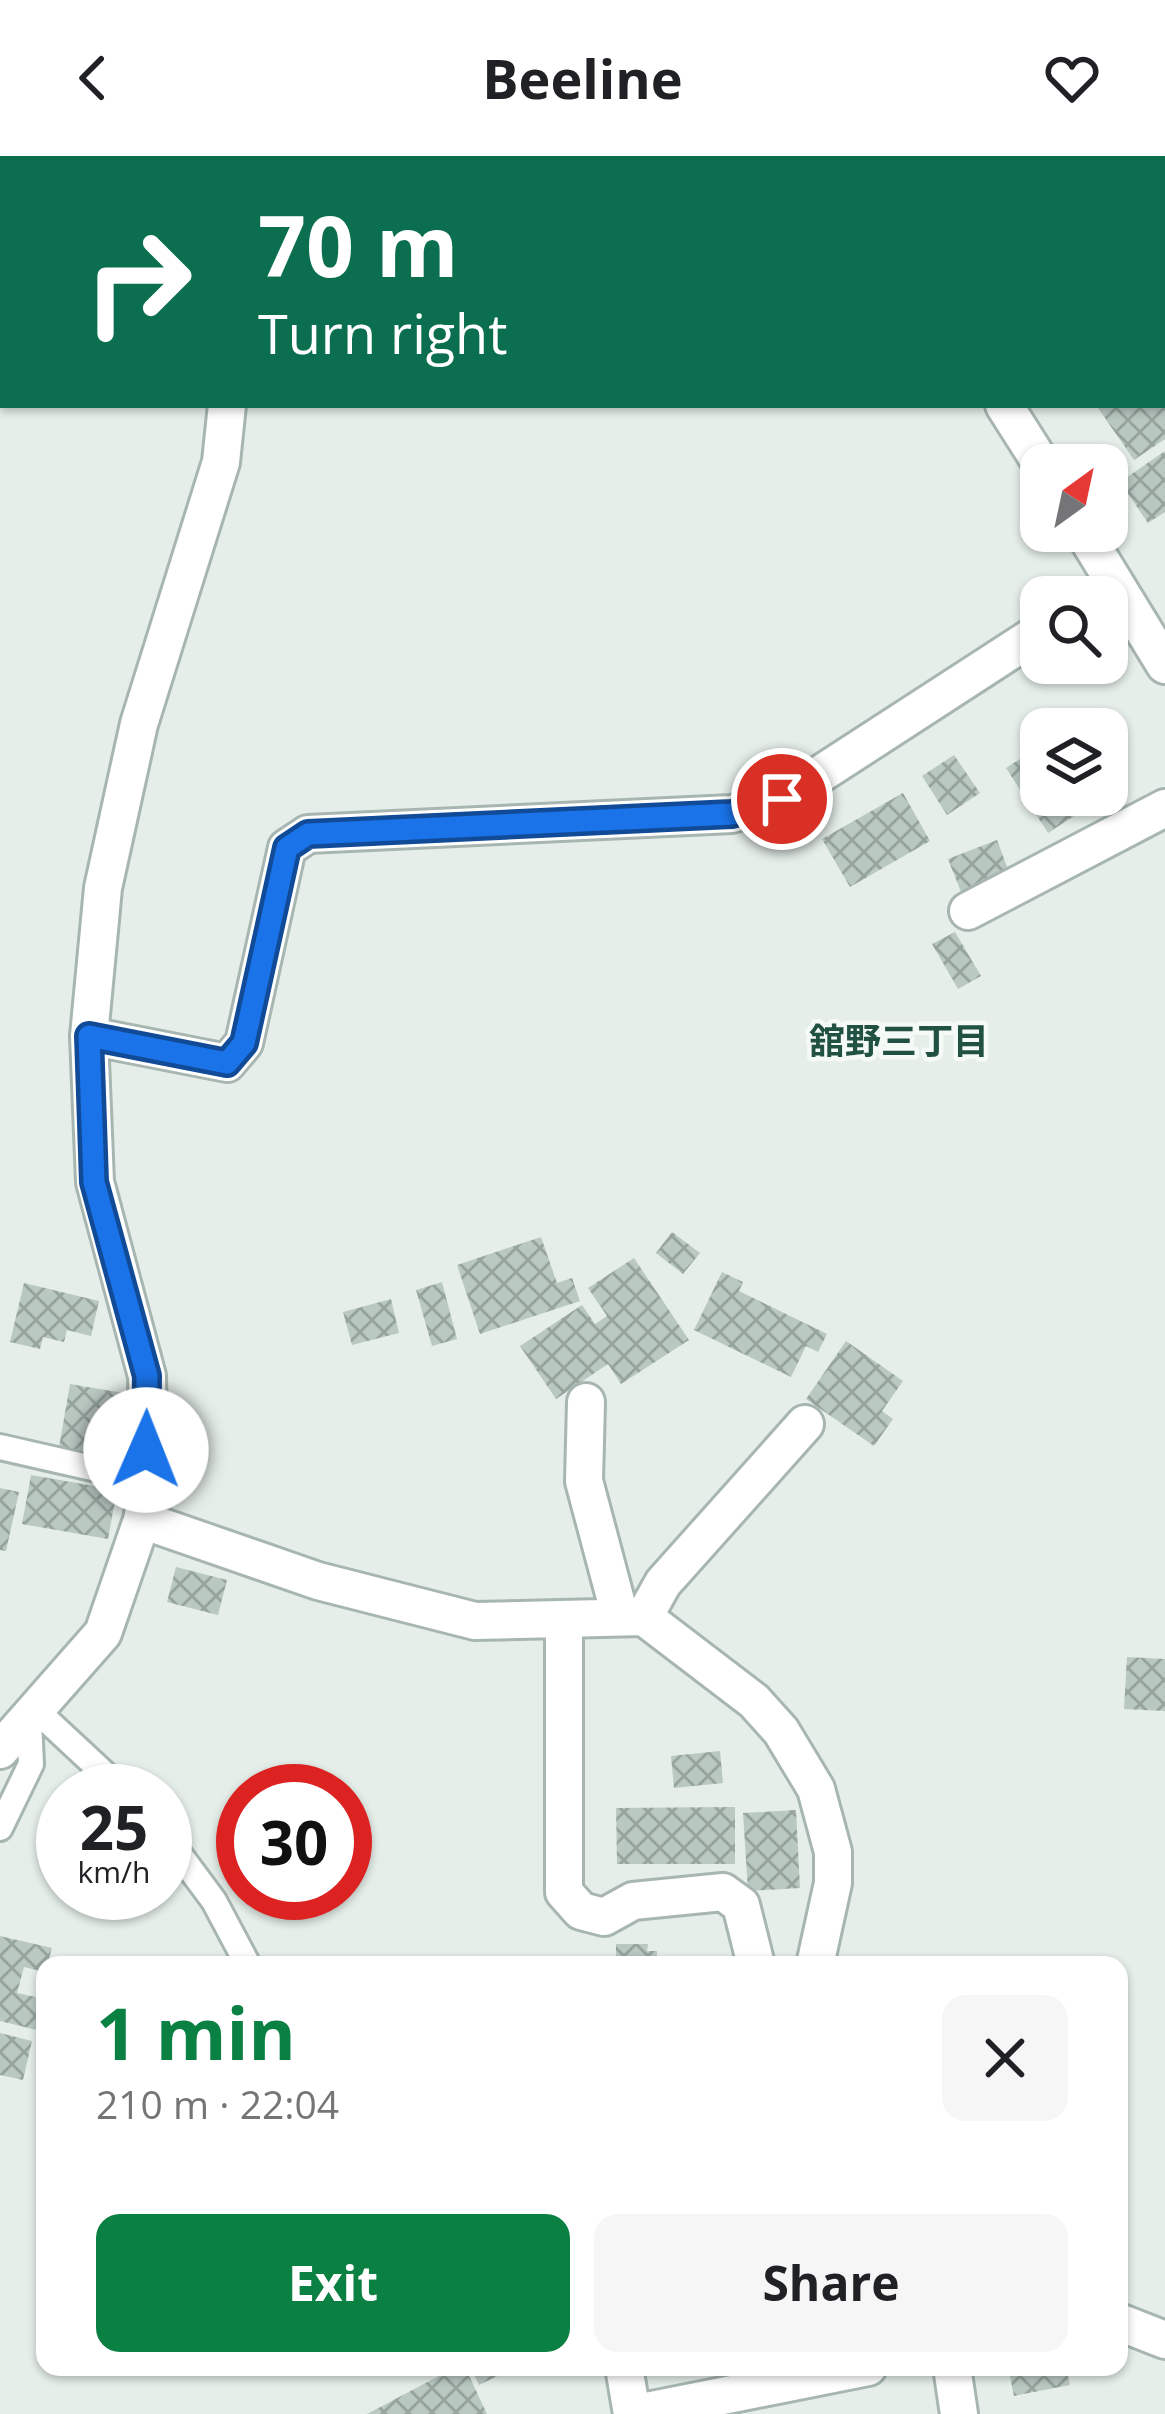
<!DOCTYPE html>
<meta charset="utf-8">
<style>
:root{--surface:#fff;--page:#f6f6f6;--text:#202124;--muted:#757577;--accent:#0b8043}
body{margin:0;font-family:"Open Sans","Noto Sans JP",sans-serif;background:var(--page);color:var(--text);height:100vh;display:flex;flex-direction:column;font-size:45px;white-space:nowrap}
*{box-sizing:border-box;margin:0}
p{font-size:39px;color:var(--muted)}
.icon{flex:none;width:66px;height:66px;fill:none;stroke:currentColor;stroke-width:2;stroke-linecap:round;stroke-linejoin:round}
.map{position:relative;flex:1;overflow:hidden}
.panel{position:absolute;left:36px;top:1800px;width:1092px;height:420px;display:flex;flex-direction:column;background:var(--surface);border-radius:24px;box-shadow:0 3px 9px #0004}
.panel>*{flex:none}
.hud{position:absolute;left:0px;top:0px;width:1167px;height:252px;box-shadow:0 3px 9px #0004;background:#0b6e4f;color:#fff;overflow:hidden}
.needle{width:78px;rotate:33deg}
.buttons{position:absolute;left:1020px;top:288px;display:grid;gap:24px}
.buttons a{display:grid;place-items:center;width:108px;height:108px;border-radius:24px;background:var(--surface);box-shadow:0 3px 9px #0004;font-size:60px}
.speed{position:absolute;left:36px;top:1608px;display:flex;gap:24px;font-size:60px;font-weight:700;text-align:center}
.speed>*{display:grid;place-content:center;width:156px;height:156px;border-radius:50%;background:var(--surface);box-shadow:0 3px 9px #0004;line-height:1}
.speed small{font-size:30px;font-weight:400}
.speed .limit{border:18px solid #d22;background:#fff;color:#111}
.pin{position:absolute;display:grid;place-items:center;width:102px;height:102px;color:#fff;margin:-51px;border:6px solid #fff;border-radius:50%;box-shadow:0 3px 12px #0007}
.me{position:absolute;width:132px;margin:-66px;rotate:1deg;stroke-linejoin:round;filter:drop-shadow(0 0 9px #0008)}
.turn{display:flex;align-items:center;gap:42px;height:252px;padding:0 60px;font-size:54px}
.turn .icon{width:156px;height:156px;stroke-width:2.5}
.turn b{display:block;font-size:84px;line-height:102px}
.round{display:grid;place-items:center;flex:none;width:126px;height:126px;border-radius:24px;background:var(--page)}
.headline{display:flex;align-items:center;justify-content:space-between;height:204px;padding:0 60px}
h1{font-size:72px;font-weight:700;line-height:90px;color:var(--accent)}
.button{display:flex;gap:24px;margin-top:auto;padding:24px 60px}
.button a{flex:1;height:138px;border-radius:24px;background:var(--accent);color:#fff;font-size:48px;font-weight:700;line-height:138px;text-align:center}
.button a+a{background:var(--page);color:var(--text)}
header{display:flex;justify-content:space-between;align-items:center;height:156px;padding:0 60px;background:var(--surface);font-size:54px;font-weight:700}
.map>svg:first-child{display:block}
</style>
<header><svg class="icon" aria-label="back" viewBox="0 0 24 24"><path d="M15 5l-7 7 7 7"/></svg>Beeline<svg class="icon" aria-label="heart" viewBox="0 0 24 24"><path d="M12 20l-8-8c-3-5 5-10 8-4 3-6 11-1 8 4z"/></svg></header>
<div class="map">
<svg width="1165" height="2258" viewBox="0 0 1165 2258">
<defs>
<pattern id="building-cross-hatch" width="8" height="8" patternUnits="userSpaceOnUse" patternTransform="scale(3)"><rect width="8" height="8" fill="#bac8c2"/><path d="M0 0l8 8M0 8l8-8" fill="none" stroke="#97a49e"/></pattern>
</defs>
<rect width="100%" height="100%" fill="#e5eee9"/>
<path fill="url(#building-cross-hatch)" d="M 1096,249 L 1165,249 L 1165,283 L 1134,304 Z
M 1165,295 L 1165,356 L 1148,367 L 1120,326 Z
M 1035,593 L 1041,603 L 1041,639 L 1065,639 L 1077,658 L 1048,677 L 1006,612 Z
M 954,599 L 980,637 L 947,659 L 922,620 Z
M 903,637 L 930,685 L 850,731 L 822,683 Z
M 997,684 L 1009,716 L 961,736 L 948,703 Z
M 955,776 L 981,820 L 958,833 L 932,788 Z
M 672,1076 L 700,1097 L 683,1118 L 656,1097 Z
M 541,1081 L 557,1127 L 572,1122 L 580,1145 L 480,1178 L 457,1109 Z
M 634,1102 L 689,1184 L 621,1228 L 608,1208 L 556,1243 L 520,1190 L 582,1149 L 595,1168 L 607,1160 L 588,1132 Z
M 722,1116 L 743,1126 L 739,1135 L 827,1178 L 818,1196 L 806,1190 L 791,1221 L 694,1174 Z
M 442,1126 L 457,1183 L 432,1190 L 416,1134 Z
M 24,1127 L 99,1145 L 91,1180 L 67,1174 L 64,1186 L 43,1181 L 40,1193 L 10,1186 Z
M 391,1143 L 399,1177 L 352,1189 L 343,1156 Z
M 846,1185 L 903,1225 L 882,1255 L 893,1263 L 874,1290 L 806,1243 Z
M 70,1228 L 129,1238 L 119,1300 L 59,1291 Z
M 31,1319 L 117,1334 L 108,1383 L 22,1368 Z
M 0,1332 L 19,1336 L 6,1395 L 0,1394 Z
M 176,1411 L 227,1424 L 218,1459 L 167,1446 Z
M 1127,1501 L 1165,1503 L 1165,1555 L 1124,1553 Z
M 720,1595 L 723,1627 L 674,1632 L 671,1600 Z
M 735,1651 L 735,1708 L 617,1708 L 616,1652 Z
M 796,1654 L 800,1732 L 748,1735 L 743,1657 Z
M 0,1780 L 52,1792 L 45,1816 L 24,1811 L 17,1837 L 45,1843 L 45,1876 L 0,1865 Z
M 616,1788 L 648,1788 L 647,1795 L 657,1795 L 657,1809 L 616,1809 Z
M 0,1877 L 32,1885 L 23,1924 L 0,1919 Z
M 456,2211 L 465,2211 L 487,2258 L 367,2258 Z
M 470,2211 L 508,2211 L 510,2214 L 479,2229 Z
M 1008,2211 L 1066,2211 L 1070,2229 L 1014,2240 Z"/>
<g fill="none" stroke-linecap="round" stroke-linejoin="round">
<g stroke="#a7b6b0" stroke-width="30">
<path id="service" d="M 0,1291 L 149,1325
M 37,1555 L 123,1635
M 0,1672 L 31,1608 L 29,1564
M 165,1679 L 214,1745 L 248,1809"/>
</g>
<g stroke="#a7b6b0" stroke-width="42">
<path id="minor" d="M 229,0 L 230,3
M 706,0 L 706,3
M 851,0 L 853,3
M 227,249 L 221,306 L 139,568 L 103,732 L 89,880 L 95,1026 L 147,1220 L 149,1325 L 142,1364 L 318,1425 L 475,1465 L 644,1461 L 754,1545 L 781,1575 L 816,1633 L 833,1696 L 833,1727 L 815,1809
M 1004,249 L 1042,309
M 1083,375 L 1165,509
M 968,755 L 1165,652
M 89,880 L 227,907 L 244,887 L 287,692 L 308,678 L 732,658 L 782,643 L 1041,475
M 586,1246 L 584,1325 L 620,1460
M 644,1461 L 663,1427 L 805,1268
M 564,1463 L 564,1736 L 581,1755 L 604,1761 L 633,1745 L 723,1736 L 741,1749 L 756,1809
M 0,1594 L 103,1477 L 142,1364
M 1119,2166 L 1165,2184
M 624,2211 L 632,2258
M 952,2211 L 959,2258
M 632,2258 L 868,2211"/>
</g>
<g stroke="#a7b6b0" stroke-width="42">
<path id="tertiary" d="M 293,3 L 297,0"/>
</g>
<g stroke="#c2c9c7" stroke-width="42">
<path id="motorway" d="M 49,3 L 54,0
M 0,32 L 3,31"/>
</g>
<use href="#service" stroke="#fff" stroke-width="24"/>
<use href="#minor" stroke="#fff" stroke-width="36"/>
<use href="#tertiary" stroke="#fff" stroke-width="36"/>
<use href="#motorway" stroke="#306b5c" stroke-width="36"/>
</g>
<g fill="none" stroke-linecap="round" stroke-linejoin="round">
<g stroke="#114b97" stroke-width="30">
<path id="route" d="M 146,1294 L 147,1220 L 94,1026 L 89,880 L 227,907 L 244,887 L 287,692 L 308,678 L 732,658 L 782,643"/>
</g>
<use href="#route" stroke="#1a73e8" stroke-width="21"/>
</g>
<g text-anchor="middle" stroke-width="9" stroke-linejoin="round" paint-order="stroke">
<g font-size="36" font-weight="bold" fill="#205142" stroke="#f5faf7">
<text x="899" y="898">舘野三丁目</text>
</g>
</g>
</svg>
<div class="buttons">
<a><svg class="needle" viewBox="-14 -14 28 28"><path d="M0-13l5 13h-10z" fill="#e53935"/><path d="M0 13l5-13h-10z" fill="#757577"/></svg></a>
<a><svg class="icon" aria-label="search" viewBox="0 0 24 24"><circle cx="10" cy="10" r="6"/><path d="M15 15l6 6"/></svg></a>
<a><svg class="icon" aria-label="layers" viewBox="0 0 24 24"><path d="M12 4l9 5-9 5-9-5zM3 14l9 5 9-5"/></svg></a>
</div>
<div class="speed"><div>25<small>km/h</small></div><div class="limit">30</div></div>
<div class="pin" style="left:782px;top:643px;background:#d93025"><svg class="icon" aria-label="arrive" viewBox="0 0 24 24"><path d="M6 21V4h12l-3 4 3 4H6"/></svg></div>
<svg class="me" style="left:146px;top:1294px" viewBox="-20 -20 40 40"><circle r="19" fill="#fff"/><path d="M0-13L10 11 0 6-10 11z" fill="#1a73e8"/></svg>
<div class="hud">
<div class="turn"><svg class="icon" aria-label="right" viewBox="0 0 24 24"><path d="M7 20v-9h11M14 6l5 5-5 5"/></svg><div><b>70 m</b>Turn right</div></div>
</div>
<section class="panel">
<div class="headline"><div><h1>1 min</h1><p>210 m · 22:04</p></div><a class="round"><svg class="icon" aria-label="close" viewBox="0 0 24 24"><path d="M6 6l12 12M18 6L6 18"/></svg></a></div>
<div class="button"><a>Exit</a><a>Share</a></div>
</section>
</div>
